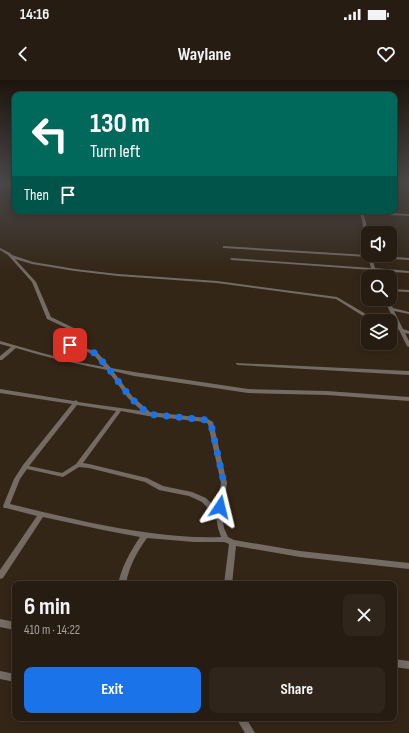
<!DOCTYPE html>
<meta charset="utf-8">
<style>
:root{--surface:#271c11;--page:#2f251a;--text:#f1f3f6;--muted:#a4a19f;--line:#433a31;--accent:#1a73e8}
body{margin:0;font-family:"Sofia Sans Condensed",sans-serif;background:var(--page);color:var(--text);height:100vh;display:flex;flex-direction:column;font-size:15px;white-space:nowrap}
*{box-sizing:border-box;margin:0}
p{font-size:13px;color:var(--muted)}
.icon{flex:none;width:22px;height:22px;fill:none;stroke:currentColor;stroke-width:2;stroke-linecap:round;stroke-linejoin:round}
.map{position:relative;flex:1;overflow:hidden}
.side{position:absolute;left:12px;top:501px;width:385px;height:140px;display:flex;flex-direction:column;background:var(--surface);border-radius:8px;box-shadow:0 2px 10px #0003,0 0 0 1px var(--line)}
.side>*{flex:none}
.top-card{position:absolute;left:12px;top:12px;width:385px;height:122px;border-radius:8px;box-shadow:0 2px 10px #0003,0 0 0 1px var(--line);background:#00695c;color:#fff;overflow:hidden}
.controls{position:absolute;left:361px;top:146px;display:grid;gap:8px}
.controls a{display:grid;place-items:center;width:36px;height:36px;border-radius:8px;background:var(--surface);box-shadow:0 2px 10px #0003,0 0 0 1px var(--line);font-size:20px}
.pin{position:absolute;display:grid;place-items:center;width:34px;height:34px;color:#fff;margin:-17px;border-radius:8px;box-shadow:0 2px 6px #0006}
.me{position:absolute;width:44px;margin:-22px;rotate:10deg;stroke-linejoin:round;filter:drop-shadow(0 0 3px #0008)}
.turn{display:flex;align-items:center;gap:14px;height:84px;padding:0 12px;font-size:18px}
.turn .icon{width:52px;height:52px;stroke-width:2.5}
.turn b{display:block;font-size:28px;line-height:34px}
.then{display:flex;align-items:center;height:38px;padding:0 12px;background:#0003;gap:8px;font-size:15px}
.round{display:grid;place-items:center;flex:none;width:42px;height:42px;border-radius:8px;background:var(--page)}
.summary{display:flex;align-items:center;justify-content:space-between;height:68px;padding:0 12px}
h1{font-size:24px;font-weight:700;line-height:30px}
.primary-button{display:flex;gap:8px;margin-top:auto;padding:8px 12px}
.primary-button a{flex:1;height:46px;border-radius:8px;background:var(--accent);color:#fff;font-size:16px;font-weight:700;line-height:46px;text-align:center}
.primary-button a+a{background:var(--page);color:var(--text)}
.status{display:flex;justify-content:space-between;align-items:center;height:28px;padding:0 20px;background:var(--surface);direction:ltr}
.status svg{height:11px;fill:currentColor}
header{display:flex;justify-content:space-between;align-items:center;height:52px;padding:0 12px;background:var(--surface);font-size:18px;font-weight:700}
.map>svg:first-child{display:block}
</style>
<div class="status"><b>14:16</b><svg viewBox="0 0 49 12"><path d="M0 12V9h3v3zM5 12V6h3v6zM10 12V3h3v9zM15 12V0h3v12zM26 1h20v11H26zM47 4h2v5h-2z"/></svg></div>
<header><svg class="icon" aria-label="back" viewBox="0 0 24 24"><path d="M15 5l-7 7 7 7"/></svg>Waylane<svg class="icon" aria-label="heart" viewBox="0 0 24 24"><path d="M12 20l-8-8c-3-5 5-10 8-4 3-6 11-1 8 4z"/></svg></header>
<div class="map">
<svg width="409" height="653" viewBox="0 0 409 653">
<rect width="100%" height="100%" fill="#342617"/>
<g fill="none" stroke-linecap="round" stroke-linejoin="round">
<path fill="#746b65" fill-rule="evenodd" d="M 0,104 L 15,106 L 15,108 L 0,106 Z
M 330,131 L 361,131 L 409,134 L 409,136 L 363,134 C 368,145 368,158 368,170 L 366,169 L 362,140 L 360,133 L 332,132 Z
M 223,166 L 367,175 L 368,174 L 368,175 L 371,175 L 409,178 L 409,180 L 372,178 L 375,188 L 409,191 L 409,193 L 376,191 L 379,197 L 375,197 L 372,190 L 232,180 L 230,179 L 231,178 L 371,188 L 368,177 L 224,168 L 223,168 Z
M 0,168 L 10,173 L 12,175 L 33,182 L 75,189 L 118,194 L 217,201 L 337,217 L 376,240 L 376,241 L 371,241 L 336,219 L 217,203 L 118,196 L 75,191 L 32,184 L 15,179 L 36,202 L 51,237 L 78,250 L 73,264 L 97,272 L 111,288 L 134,292 L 248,309 L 327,311 L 409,317 L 409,321 L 327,315 L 248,313 L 134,296 L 113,291 L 132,316 L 150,332 L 206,338 L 213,342 L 227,403 L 222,436 L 224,448 L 228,457 L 234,460 L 300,471 L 409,483 L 409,489 L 300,477 L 236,466 L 232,504 L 224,504 L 229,464 L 224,462 L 194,462 L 147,458 C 137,472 129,486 126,504 L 118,504 C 122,486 130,472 140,457 L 103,450 L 43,437 L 3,498 L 0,499 L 0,490 L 37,436 L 6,428 L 4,428 L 3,426 L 14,399 L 23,385 L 72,324 L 0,313 L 0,309 L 74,321 L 76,320 L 78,322 L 142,331 L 128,318 L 107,290 C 76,284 46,277 16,268 L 2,280 L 0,280 L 0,276 L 11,267 L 0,264 L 0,261 L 42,273 L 73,281 L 104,287 L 93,274 L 68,266 L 68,265 L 73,251 L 47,239 L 32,202 L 8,175 L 0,170 ZM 77,325 L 116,331 L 76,384 L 62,393 L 29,386 ZM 121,331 L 148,336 L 205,342 L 208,344 L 221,403 L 217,429 L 206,418 L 192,412 L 163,406 L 147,398 L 89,384 L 83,383 ZM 79,387 L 89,388 L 145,402 L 159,410 L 189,416 L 202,422 L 216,437 L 218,448 L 221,457 C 197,458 174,456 151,453 C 103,447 56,435 10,424 L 20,399 L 27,389 L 63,397 Z
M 390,209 L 409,210 L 409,212 L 390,211 Z
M 384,219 L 388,219 L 393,228 L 409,232 L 409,234 L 394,231 L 403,249 L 409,251 L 409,254 L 405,253 L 409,261 L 409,267 L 407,266 L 399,250 L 390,247 L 390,245 L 397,247 Z
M 236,283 L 409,291 L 409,295 L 238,285 L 236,284 Z
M 0,539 L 15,542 L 15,550 L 0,547 Z
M 394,579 L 409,581 L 409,589 L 394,587 Z
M 0,591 L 15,594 L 15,602 L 0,599 Z
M 236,638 L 246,638 L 255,653 L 245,653 Z"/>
</g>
<linearGradient id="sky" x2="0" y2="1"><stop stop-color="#1d150d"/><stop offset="0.53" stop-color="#4a4747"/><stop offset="1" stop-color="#4a4747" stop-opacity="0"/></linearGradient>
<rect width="409" height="193" fill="url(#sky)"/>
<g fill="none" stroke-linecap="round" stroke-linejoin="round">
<path stroke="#1a73e8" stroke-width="7" stroke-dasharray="0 12.6" d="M 70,265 L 95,273 L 109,289 L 130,317 L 148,334 L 206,340 L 211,344 L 224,403 L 220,427"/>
</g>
</svg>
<div class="controls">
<a><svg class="icon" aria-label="sound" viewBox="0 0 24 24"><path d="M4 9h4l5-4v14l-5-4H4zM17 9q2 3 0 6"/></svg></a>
<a><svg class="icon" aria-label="search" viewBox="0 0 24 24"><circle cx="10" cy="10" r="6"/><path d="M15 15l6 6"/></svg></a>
<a><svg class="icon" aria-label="layers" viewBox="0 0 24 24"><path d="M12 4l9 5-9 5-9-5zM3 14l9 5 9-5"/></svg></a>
</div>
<div class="pin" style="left:70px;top:265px;background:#d93025"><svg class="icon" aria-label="arrive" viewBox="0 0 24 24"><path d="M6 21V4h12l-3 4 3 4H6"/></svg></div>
<svg class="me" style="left:220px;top:427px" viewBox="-20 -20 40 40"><path d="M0-17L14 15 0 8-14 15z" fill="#1a73e8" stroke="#fff" stroke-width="4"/></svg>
<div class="top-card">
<div class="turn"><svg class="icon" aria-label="left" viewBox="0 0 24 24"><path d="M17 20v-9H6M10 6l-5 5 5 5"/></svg><div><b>130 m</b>Turn left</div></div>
<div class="then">Then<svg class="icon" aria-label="arrive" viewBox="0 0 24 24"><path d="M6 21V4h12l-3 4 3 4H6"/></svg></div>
</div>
<section class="side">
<div class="summary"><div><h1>6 min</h1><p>410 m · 14:22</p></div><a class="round"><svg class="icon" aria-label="close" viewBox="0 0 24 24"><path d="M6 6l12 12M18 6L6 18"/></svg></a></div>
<div class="primary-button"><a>Exit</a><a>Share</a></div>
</section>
</div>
